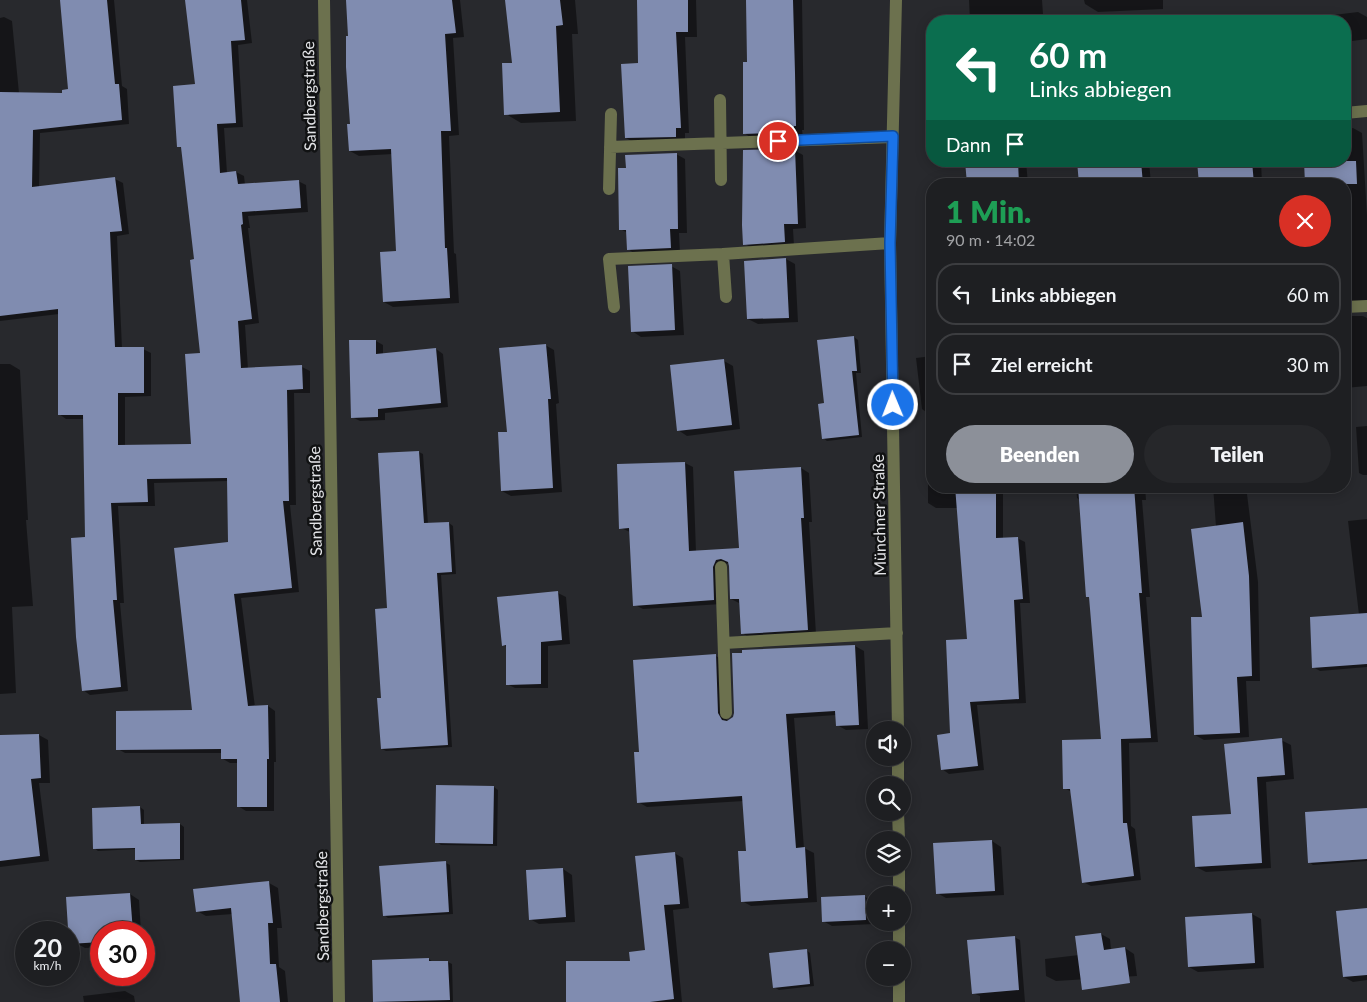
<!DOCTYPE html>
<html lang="de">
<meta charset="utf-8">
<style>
:root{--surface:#1e1f22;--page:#26272a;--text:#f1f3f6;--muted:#a1a2a5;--line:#3c3d40;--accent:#8c9099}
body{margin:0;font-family:Lato,sans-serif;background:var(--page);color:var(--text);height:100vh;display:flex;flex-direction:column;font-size:19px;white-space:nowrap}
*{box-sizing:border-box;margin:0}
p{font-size:16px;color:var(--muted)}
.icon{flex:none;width:28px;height:28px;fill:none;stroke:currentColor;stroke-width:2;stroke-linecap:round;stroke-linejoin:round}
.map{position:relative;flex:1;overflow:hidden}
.details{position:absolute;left:926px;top:178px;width:425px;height:315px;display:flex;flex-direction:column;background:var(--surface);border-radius:20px;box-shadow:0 2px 12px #0003,0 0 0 1px var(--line)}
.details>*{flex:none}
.guide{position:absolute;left:926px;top:15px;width:425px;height:152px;border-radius:20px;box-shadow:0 2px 12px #0003,0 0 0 1px var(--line);background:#0b6e4f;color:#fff;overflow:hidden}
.controls{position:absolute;left:866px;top:721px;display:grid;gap:10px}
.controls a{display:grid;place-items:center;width:45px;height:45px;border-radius:50%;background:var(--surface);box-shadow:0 2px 12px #0003,0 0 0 1px var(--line);font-size:25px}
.speed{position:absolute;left:15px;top:921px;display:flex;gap:10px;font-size:25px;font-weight:700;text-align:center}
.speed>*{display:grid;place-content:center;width:65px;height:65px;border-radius:50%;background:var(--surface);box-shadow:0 2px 12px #0003,0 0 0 1px var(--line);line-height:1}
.speed small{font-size:12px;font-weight:400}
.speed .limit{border:8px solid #d22;background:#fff;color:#111}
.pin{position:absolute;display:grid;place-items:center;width:42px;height:42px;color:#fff;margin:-21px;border:2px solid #fff;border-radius:50%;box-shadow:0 1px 5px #0007}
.me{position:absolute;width:55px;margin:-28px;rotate:359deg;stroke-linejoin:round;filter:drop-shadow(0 0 4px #0008)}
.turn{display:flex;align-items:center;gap:18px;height:105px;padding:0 20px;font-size:22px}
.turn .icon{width:65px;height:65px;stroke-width:2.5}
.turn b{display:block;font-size:35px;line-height:42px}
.then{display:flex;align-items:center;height:48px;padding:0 20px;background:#0003;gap:10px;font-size:19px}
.round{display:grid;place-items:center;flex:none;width:52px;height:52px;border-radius:26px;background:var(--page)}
.summary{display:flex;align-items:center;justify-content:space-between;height:85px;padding:0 20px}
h1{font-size:30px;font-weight:800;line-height:38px;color:#1e9e55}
.primary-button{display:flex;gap:10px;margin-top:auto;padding:10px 20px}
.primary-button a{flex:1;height:58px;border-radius:30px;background:var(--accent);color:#fff;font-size:20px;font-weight:800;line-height:58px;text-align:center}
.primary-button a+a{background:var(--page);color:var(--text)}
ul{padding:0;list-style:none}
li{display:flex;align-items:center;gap:15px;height:62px;margin:0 10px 8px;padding:0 10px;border:2px solid var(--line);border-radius:20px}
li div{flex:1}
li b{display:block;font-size:19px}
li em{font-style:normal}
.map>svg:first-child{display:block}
</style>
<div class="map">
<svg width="1367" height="1002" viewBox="0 0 1367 1002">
<rect width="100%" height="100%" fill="#28292d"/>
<path fill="#0007" d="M 61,0 L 114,0 L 122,86 L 127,89 L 129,124 L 40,133 L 39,187 L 115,179 L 123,183 L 129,234 L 117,236 L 122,348 L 143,349 L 151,353 L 151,396 L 125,397 L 125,447 L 192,445 L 202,354 L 195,260 L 183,149 L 179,146 L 196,86 L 186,0 L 247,0 L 252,43 L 238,45 L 243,127 L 224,128 L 227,173 L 236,172 L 244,176 L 245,185 L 298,181 L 306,185 L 308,212 L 248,216 L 250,228 L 248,228 L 259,323 L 245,325 L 248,369 L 302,367 L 310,371 L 310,393 L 294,393 L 296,505 L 290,505 L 299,592 L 241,598 L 255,707 L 268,706 L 275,711 L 276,762 L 274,762 L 274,811 L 246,811 L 238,806 L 238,763 L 230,763 L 223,759 L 223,753 L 125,753 L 118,749 L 194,712 L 230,543 L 228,481 L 154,483 L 155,506 L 118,506 L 124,603 L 120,603 L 128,691 L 90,695 L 83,690 L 86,538 L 84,419 L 66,419 L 59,414 L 59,314 L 0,321 L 0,18 L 4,17 L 12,21 L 19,93 L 64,94 L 70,90 Z
M 348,0 L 460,0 L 464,37 L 453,38 L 459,135 L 449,136 L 454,253 L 456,254 L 459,303 L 393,307 L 384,302 L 397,252 L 393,154 L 359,156 L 350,151 L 351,125 Z
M 506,0 L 575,0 L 578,34 L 572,34 L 576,121 L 521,123 L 506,114 L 513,64 Z
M 638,0 L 696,0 L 697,37 L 685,37 L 689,133 L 685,133 L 685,141 L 635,143 L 626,138 L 639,64 Z
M 747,0 L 802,0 L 804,130 L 802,130 L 803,137 L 753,139 L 744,133 L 749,63 Z
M 969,0 L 1042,0 L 1043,14 L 1033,14 L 1033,21 L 970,21 Z
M 1084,0 L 1163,0 L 1163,9 L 1098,12 L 1085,4 Z
M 1358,12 L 1367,17 L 1367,39 L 1345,42 L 1345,21 L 1325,21 L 1325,16 Z
M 1353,128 L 1362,133 L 1367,215 L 1367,303 L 1346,312 L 1346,316 L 1363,316 L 1367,318 L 1367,386 L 1345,388 L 1345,129 Z
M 794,150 L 803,155 L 806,228 L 793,229 L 794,246 L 754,249 L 745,244 Z
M 676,154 L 685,159 L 687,233 L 679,233 L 680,253 L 637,255 L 628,249 L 628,233 L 620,229 L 627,169 Z
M 967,161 L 1026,161 L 1028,184 L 968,184 Z
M 1078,161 L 1149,161 L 1151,184 L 1080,184 Z
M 1199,161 L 1261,161 L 1262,184 L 1200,184 Z
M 786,259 L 795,264 L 798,322 L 758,324 L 748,319 Z
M 671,266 L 680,271 L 684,335 L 641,337 L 632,331 Z
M 854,337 L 858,340 L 861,373 L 856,373 L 862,437 L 827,441 L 823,438 L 825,404 Z
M 376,341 L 383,345 L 383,354 L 436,349 L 443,354 L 448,407 L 385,413 L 385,420 L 360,421 L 352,417 Z
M 545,345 L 554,350 L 559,403 L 556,404 L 562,492 L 511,496 L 502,491 L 508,433 Z
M 932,356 L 932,411 L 926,412 L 922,409 L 916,358 Z
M 724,361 L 733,366 L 740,429 L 687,436 L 678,430 Z
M 0,364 L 10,364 L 20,370 L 28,520 L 26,520 L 33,606 L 12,607 L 16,693 L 0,694 Z
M 1367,426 L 1367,475 L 1363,475 L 1359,473 L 1356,427 Z
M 419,452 L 423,454 L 428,524 L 449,523 L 453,526 L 456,574 L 441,575 L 452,747 L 386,751 L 382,749 L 382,699 L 388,609 Z
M 928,459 L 932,459 L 932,486 L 1003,486 L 1003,539 L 1017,538 L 1025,542 L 1030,603 L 1020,603 L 1026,703 L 977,705 L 984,770 L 949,774 L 942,769 L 952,735 L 968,640 L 958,508 L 936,508 L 928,503 Z
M 685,463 L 693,467 L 696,552 L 740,549 L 801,468 L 809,473 L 812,522 L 809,522 L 816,634 L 750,638 L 742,633 L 739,603 L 731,599 L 729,563 L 724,564 L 722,604 L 643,609 L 635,605 L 630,532 L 621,528 L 618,465 Z
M 1076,486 L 1145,486 L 1146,500 L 1142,500 L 1150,597 L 1146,597 L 1158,742 L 1129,743 L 1131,826 L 1135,829 L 1141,880 L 1091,886 L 1083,882 L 1072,792 L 1064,788 L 1102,741 L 1091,598 L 1087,596 L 1080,500 L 1077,498 Z
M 1213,486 L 1246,486 L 1258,582 L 1260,681 L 1246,681 L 1249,737 L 1204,740 L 1195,735 L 1203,618 L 1216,527 Z
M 1367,519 L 1367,667 L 1320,671 L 1313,667 L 1359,615 L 1348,521 Z
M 558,593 L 566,597 L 570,644 L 548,646 L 548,688 L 515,688 L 507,684 L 507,647 L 503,645 Z
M 855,646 L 864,651 L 868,729 L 846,730 L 837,725 L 836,715 L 794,718 L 804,848 L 814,853 L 817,902 L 751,906 L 742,901 L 748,852 L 744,801 L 647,807 L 638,802 L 640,753 L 716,656 L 724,661 L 726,719 L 728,722 L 734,718 L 743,651 Z
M 39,735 L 48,740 L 50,783 L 39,783 L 49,861 L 0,867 L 0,736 Z
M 1281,740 L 1291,745 L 1294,779 L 1266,782 L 1271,868 L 1206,872 L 1196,867 L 1232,815 L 1226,745 Z
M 494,787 L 498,790 L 497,846 L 441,845 L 437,842 Z
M 140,807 L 144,810 L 144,825 L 180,824 L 184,827 L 184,860 L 140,862 L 136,860 L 136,849 L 98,851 L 94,848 L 94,809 Z
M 1367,810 L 1367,861 L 1313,865 L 1309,862 Z
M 992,841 L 1001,847 L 1004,895 L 946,898 L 937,893 Z
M 674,853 L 683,858 L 689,908 L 673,910 L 682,1002 L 567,1002 L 646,951 Z
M 446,863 L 450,865 L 453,914 L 388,918 L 384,915 Z
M 563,869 L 572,875 L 575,922 L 539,924 L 530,919 Z
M 269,883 L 278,888 L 282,928 L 277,928 L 279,967 L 285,971 L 288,1002 L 241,1002 L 233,914 L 206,916 L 197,911 Z
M 130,894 L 139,900 L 141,932 L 101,932 L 101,947 L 85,948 L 76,943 Z
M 864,896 L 873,902 L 874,924 L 832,926 L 823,921 Z
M 1367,909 L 1367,980 L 1353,982 L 1344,977 Z
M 1252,914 L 1261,919 L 1264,968 L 1198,972 L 1189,967 Z
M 1101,934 L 1110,939 L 1111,950 L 1125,948 L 1134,954 L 1137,976 L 1056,981 L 1046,976 L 1045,959 L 1079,955 Z
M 1014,937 L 1020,940 L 1025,1002 L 980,1002 L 980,996 L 973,993 Z
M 806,950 L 810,953 L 814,986 L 779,990 L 774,987 Z
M 429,959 L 433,962 L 448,962 L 452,964 L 453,1002 L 375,1002 L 373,962 Z
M 125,991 L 134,996 L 135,1002 L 84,1002 L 83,996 Z"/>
<path fill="#808cb0" d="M 60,0 L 107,0 L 115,84 L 119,84 L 122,120 L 33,130 L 32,187 L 115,177 L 122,231 L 110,232 L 115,347 L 144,347 L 144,393 L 118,393 L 118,445 L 191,444 L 185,354 L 200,353 L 190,260 L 194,259 L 181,147 L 177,147 L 173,86 L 195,84 L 185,0 L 241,0 L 245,40 L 231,41 L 236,123 L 217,124 L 220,173 L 236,171 L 238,184 L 299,180 L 301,208 L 242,212 L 243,224 L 241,225 L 252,319 L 238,321 L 241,368 L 302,365 L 303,389 L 287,390 L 289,501 L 283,501 L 292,588 L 234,594 L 248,706 L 268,705 L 269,759 L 267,759 L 267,807 L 237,807 L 237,759 L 221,759 L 221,749 L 116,750 L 116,711 L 192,710 L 174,548 L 228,542 L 227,478 L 147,479 L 148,502 L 111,503 L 117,600 L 113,600 L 121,687 L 82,691 L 76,637 L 71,538 L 85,537 L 83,415 L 58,415 L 58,309 L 0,316 L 0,92 L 62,93 L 62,90 L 68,89 Z
M 346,0 L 452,0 L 456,33 L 445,34 L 451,131 L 441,131 L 445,248 L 447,248 L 450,298 L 383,302 L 380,252 L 396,251 L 391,149 L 349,151 L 347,124 L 350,124 L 346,67 L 346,36 L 348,36 Z
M 505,0 L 560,0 L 563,25 L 556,26 L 560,112 L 504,115 L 502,63 L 512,63 Z
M 637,0 L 688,0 L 688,32 L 676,32 L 681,128 L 676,128 L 676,137 L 625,138 L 621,64 L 638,63 Z
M 746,0 L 793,0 L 795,73 L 796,126 L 794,126 L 794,132 L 743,134 L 743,62 L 747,62 Z
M 795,149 L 798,224 L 784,224 L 785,242 L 743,245 L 742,225 L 743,150 Z
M 677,153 L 678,229 L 670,229 L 671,248 L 627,250 L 626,230 L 619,230 L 618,168 L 626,168 L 625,155 Z
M 965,161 L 1018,161 L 1019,184 L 967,184 Z
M 1077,161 L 1141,161 L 1143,184 L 1079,184 Z
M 1197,161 L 1252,161 L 1254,184 L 1199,184 Z
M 1304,161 L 1356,161 L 1357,184 L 1305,184 Z
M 786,258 L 789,318 L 747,319 L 744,261 Z
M 672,264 L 675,330 L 631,332 L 628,266 Z
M 854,336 L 857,371 L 852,371 L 859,435 L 822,439 L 818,404 L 824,403 L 817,340 Z
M 349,340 L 376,340 L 376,354 L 436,348 L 441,403 L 378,409 L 378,417 L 351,418 Z
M 546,344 L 551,399 L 548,399 L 553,488 L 501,491 L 498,432 L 507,432 L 499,348 Z
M 724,359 L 732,425 L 677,431 L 670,365 Z
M 419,451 L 424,523 L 449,522 L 452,572 L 437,573 L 448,745 L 381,749 L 377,698 L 381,698 L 375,609 L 387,608 L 378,453 Z
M 685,462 L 689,551 L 739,548 L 734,471 L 801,467 L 804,518 L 801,518 L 808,630 L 741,634 L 739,599 L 730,599 L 729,566 L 728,562 L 721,559 L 716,560 L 713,567 L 714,600 L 633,606 L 629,528 L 619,529 L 617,464 Z
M 955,486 L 996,486 L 996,538 L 1018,537 L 1023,599 L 1014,600 L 1019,699 L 970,702 L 978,766 L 941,770 L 937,735 L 950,733 L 946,640 L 967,639 Z
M 1078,486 L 1134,486 L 1142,593 L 1139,593 L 1151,738 L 1121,739 L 1123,823 L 1127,823 L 1134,876 L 1082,883 L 1070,789 L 1063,789 L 1062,740 L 1101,739 L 1089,597 L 1086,597 Z
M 1243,522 L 1249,576 L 1252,676 L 1237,677 L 1240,733 L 1194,735 L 1191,617 L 1202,617 L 1191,529 Z
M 558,591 L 562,640 L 541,642 L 541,684 L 506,685 L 506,645 L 502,646 L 497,597 Z
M 1367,613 L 1367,664 L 1312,668 L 1310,617 Z
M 855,645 L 859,725 L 836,726 L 835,711 L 786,714 L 796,848 L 805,847 L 808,898 L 741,902 L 738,851 L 746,851 L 742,796 L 637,803 L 634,752 L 639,752 L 633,660 L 716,654 L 718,713 L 722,720 L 727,721 L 733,717 L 734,713 L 732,653 L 742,653 L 742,650 Z
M 39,734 L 41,778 L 31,779 L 40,856 L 0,861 L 0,735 Z
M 1282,738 L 1285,775 L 1257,777 L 1262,863 L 1195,867 L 1192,816 L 1231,814 L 1224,744 Z
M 436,785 L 494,786 L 493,844 L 435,843 Z
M 140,806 L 141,824 L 180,823 L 180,859 L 135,860 L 135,848 L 93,849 L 92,808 Z
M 1367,808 L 1367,859 L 1308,863 L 1305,812 Z
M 992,840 L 995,891 L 936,894 L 933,843 Z
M 675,852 L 680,904 L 664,905 L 674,999 L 650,1002 L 566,1002 L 566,961 L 630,961 L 629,952 L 645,950 L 635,856 Z
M 446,861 L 449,912 L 383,916 L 379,866 Z
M 563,868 L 566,917 L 529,920 L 526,870 Z
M 269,881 L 273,923 L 268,923 L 270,964 L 276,964 L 280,1002 L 240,1002 L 231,908 L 196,912 L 193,889 Z
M 130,893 L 133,932 L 101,932 L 101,942 L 69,944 L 66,897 Z
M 865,895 L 866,920 L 822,922 L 821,897 Z
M 1367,908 L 1367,975 L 1343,977 L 1336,911 Z
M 1252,913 L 1255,963 L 1188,967 L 1185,917 Z
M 1101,933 L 1104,950 L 1125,947 L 1130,983 L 1082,990 L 1075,936 Z
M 1015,936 L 1019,990 L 972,994 L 967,940 Z
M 807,949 L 810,984 L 773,988 L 769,953 Z
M 429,958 L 429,961 L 448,961 L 450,1000 L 373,1002 L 372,960 Z"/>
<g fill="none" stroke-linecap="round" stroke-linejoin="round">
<path stroke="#6c714e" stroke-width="12" d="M 324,0 L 339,1002
M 896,0 L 890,243 L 898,730
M 720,100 L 721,180
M 1345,113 L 1367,111
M 610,147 L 893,137
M 609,189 L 611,114
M 726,297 L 723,254 L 890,243
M 614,307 L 609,259 L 723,254
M 1345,307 L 1367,306
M 721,567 L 726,713
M 724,643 L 897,633
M 898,758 L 898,785
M 898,812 L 899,840
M 899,868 L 899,895
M 899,922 L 899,950
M 899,978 L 899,1002"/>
</g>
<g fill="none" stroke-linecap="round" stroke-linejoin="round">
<g stroke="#114b97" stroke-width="12">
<path id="route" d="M 778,141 L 893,136 L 890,243 L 893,405"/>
</g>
<use href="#route" stroke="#1a73e8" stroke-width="9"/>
</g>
<g text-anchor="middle" stroke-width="5" stroke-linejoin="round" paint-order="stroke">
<g font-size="16" fill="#e3e4e7" stroke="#111213">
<text transform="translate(309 96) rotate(-91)" y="6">Sandbergstraße</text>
<text transform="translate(315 501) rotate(-91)" y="6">Sandbergstraße</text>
<text transform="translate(879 515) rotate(-91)" y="6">Münchner Straße</text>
<text transform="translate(322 906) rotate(-91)" y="6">Sandbergstraße</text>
</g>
</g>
</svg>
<div class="controls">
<a><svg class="icon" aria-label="sound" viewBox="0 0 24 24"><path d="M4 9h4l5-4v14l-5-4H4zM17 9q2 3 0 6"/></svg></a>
<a><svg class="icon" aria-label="search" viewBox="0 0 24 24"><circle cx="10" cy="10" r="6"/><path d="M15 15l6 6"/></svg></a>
<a><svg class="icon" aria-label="layers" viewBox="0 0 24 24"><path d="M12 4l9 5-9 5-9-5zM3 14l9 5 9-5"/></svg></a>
<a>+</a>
<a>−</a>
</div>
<div class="speed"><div>20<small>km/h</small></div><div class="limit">30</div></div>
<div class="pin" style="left:778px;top:141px;background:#d93025"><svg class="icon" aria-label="arrive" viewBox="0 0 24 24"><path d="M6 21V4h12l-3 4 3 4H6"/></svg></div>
<svg class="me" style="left:893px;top:405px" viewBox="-20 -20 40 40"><circle r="17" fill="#1a73e8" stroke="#fff" stroke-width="3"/><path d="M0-11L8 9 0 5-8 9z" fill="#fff"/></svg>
<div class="guide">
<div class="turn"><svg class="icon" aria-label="left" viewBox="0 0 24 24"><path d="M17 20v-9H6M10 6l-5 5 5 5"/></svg><div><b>60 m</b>Links abbiegen</div></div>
<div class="then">Dann<svg class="icon" aria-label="arrive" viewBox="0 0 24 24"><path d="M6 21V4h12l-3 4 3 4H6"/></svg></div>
</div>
<section class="details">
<div class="summary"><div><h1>1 Min.</h1><p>90 m · 14:02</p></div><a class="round" style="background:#d93025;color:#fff"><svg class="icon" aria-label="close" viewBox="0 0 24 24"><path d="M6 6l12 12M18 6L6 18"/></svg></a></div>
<ul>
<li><svg class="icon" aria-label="left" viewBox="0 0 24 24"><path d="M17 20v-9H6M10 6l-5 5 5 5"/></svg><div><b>Links abbiegen</b></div><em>60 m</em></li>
<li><svg class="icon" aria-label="arrive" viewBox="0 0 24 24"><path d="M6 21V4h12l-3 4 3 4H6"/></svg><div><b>Ziel erreicht</b></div><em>30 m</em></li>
</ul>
<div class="primary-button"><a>Beenden</a><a>Teilen</a></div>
</section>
</div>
